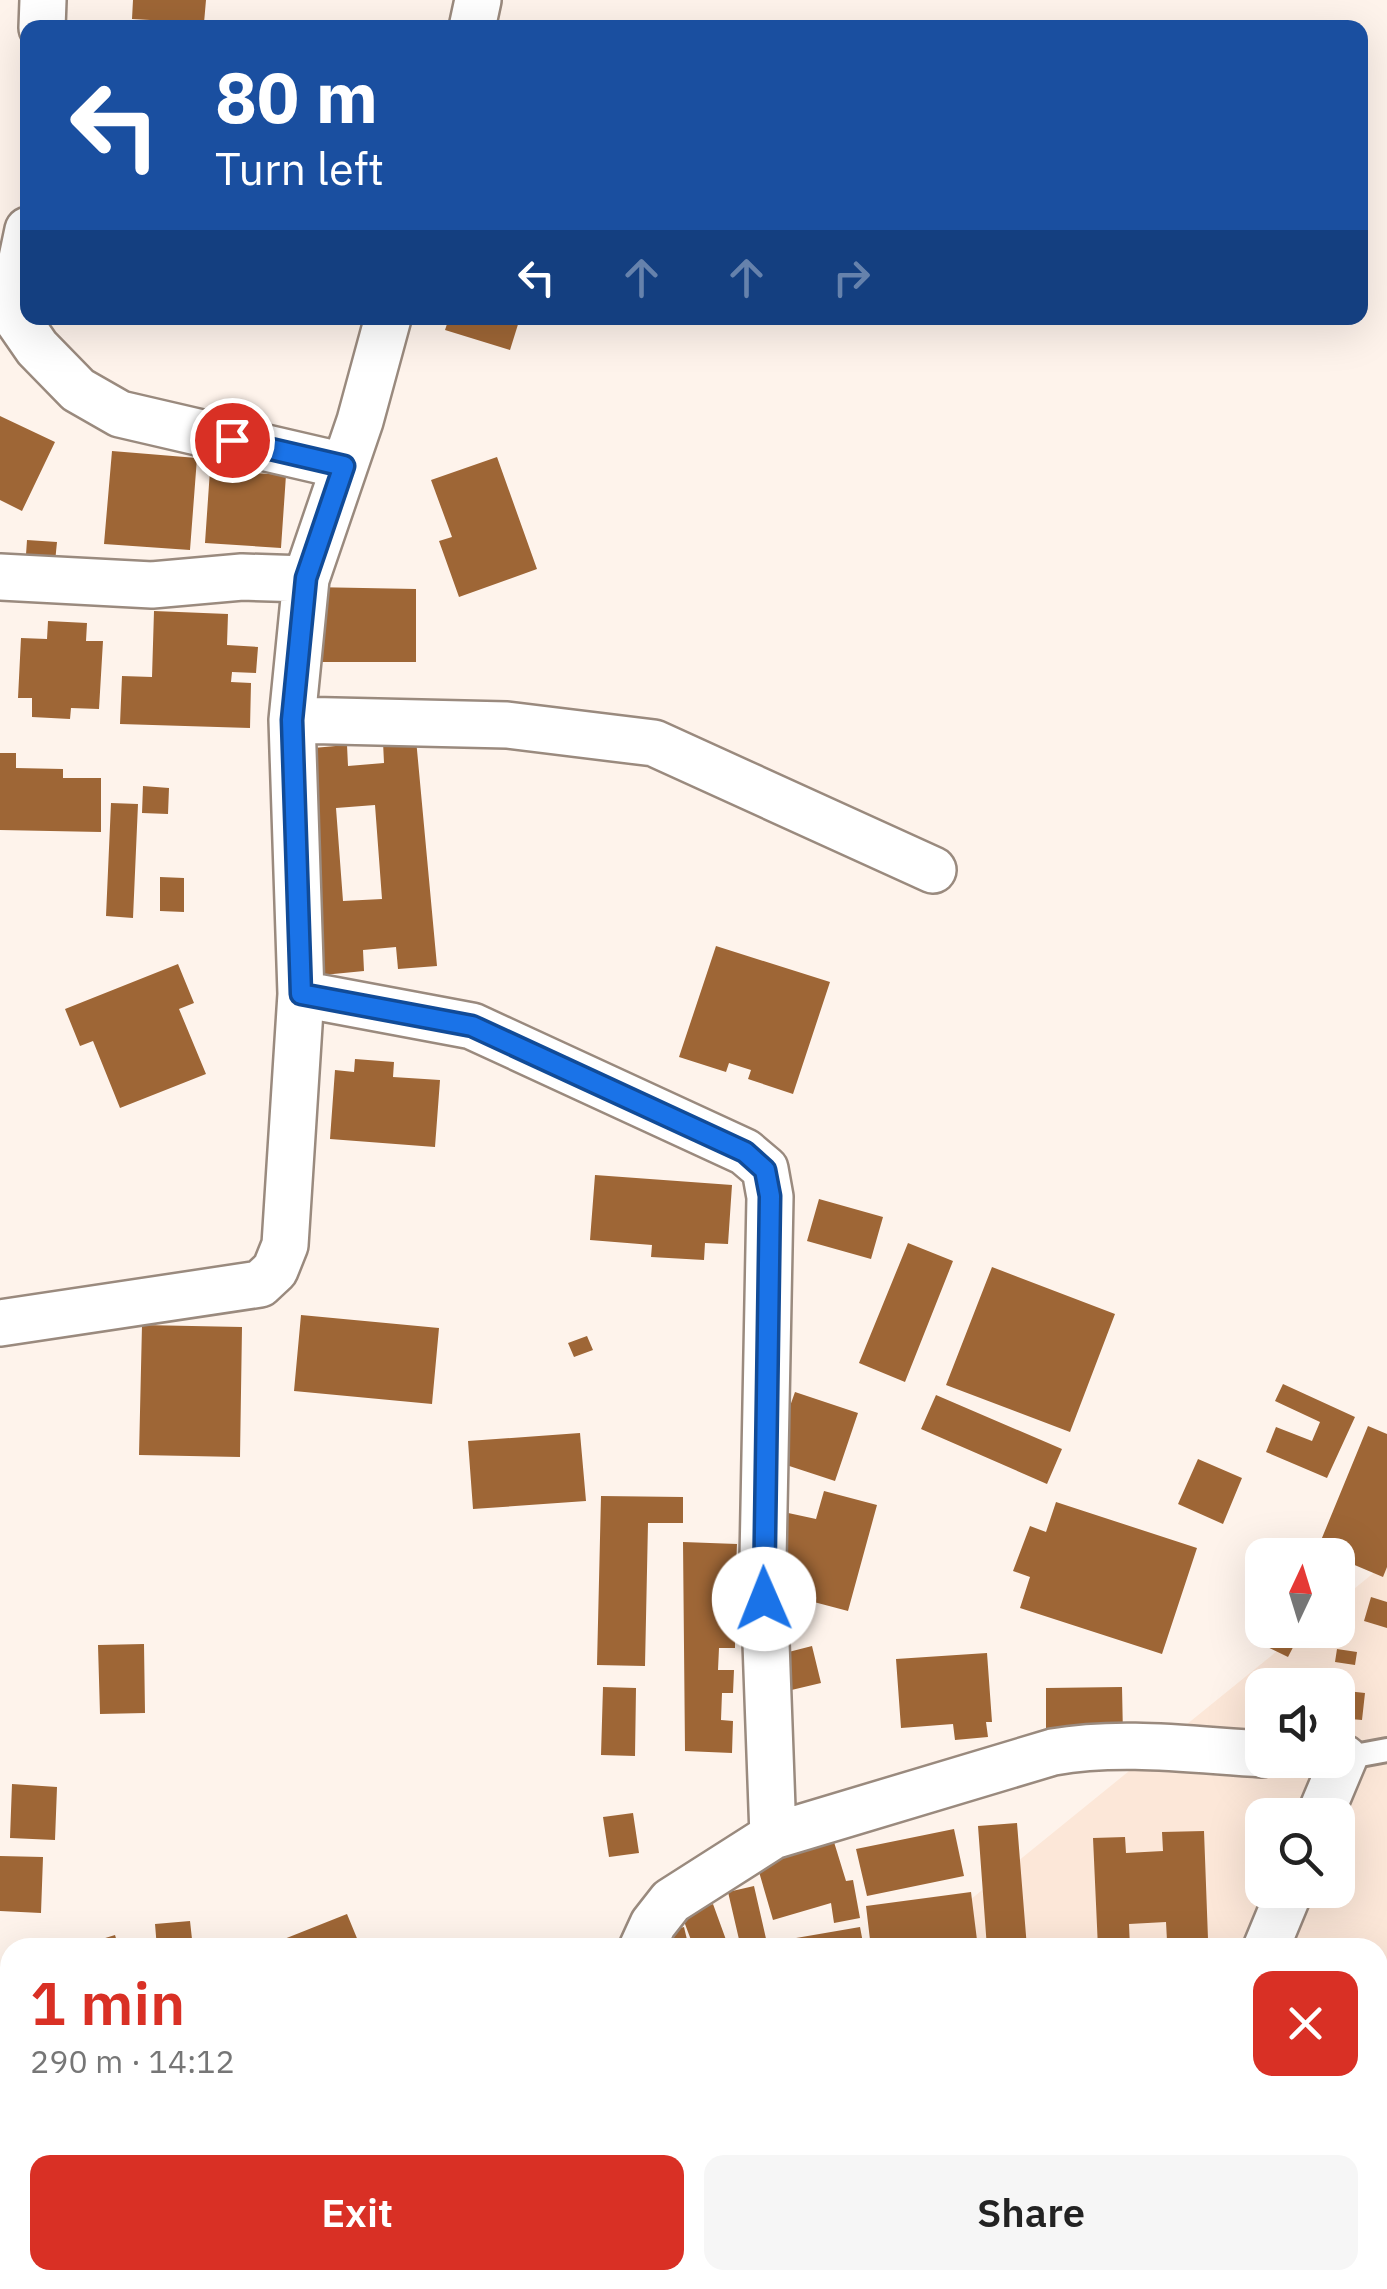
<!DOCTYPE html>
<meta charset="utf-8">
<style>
:root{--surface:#fff;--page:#f6f6f6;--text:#222;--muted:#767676;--accent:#d93025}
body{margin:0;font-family:"IBM Plex Sans",sans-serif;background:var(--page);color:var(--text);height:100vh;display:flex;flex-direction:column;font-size:38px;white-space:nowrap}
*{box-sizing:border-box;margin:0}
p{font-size:32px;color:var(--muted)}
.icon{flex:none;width:55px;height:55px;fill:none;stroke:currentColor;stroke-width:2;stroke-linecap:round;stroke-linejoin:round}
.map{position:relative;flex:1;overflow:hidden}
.details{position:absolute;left:0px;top:1938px;width:1388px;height:352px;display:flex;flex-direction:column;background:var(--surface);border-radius:30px 30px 0 0;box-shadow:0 10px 40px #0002}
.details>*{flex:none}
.banner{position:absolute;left:20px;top:20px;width:1348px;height:305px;border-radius:20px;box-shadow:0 10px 40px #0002;background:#1a4fa0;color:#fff;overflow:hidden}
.needle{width:65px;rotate:4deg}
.controls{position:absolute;left:1245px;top:1538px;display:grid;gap:20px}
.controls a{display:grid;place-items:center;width:110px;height:110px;border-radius:20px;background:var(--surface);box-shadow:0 10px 40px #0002;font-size:50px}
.pin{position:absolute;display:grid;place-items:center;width:85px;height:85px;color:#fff;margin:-42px;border:5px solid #fff;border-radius:50%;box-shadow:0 2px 10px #0007}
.me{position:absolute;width:110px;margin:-55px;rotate:359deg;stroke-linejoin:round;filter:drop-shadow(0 0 8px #0008)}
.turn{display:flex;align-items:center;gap:35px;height:210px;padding:0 30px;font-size:45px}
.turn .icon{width:130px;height:130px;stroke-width:2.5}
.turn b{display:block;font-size:70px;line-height:85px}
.lanes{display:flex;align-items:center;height:95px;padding:0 30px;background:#0003;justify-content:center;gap:50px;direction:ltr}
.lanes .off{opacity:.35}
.round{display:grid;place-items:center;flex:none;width:105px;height:105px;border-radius:20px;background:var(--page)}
.summary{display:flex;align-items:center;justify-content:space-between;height:170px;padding:0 30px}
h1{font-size:60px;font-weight:600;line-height:75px;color:var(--accent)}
.primary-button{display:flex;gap:20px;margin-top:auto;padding:20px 30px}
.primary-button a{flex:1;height:115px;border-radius:20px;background:var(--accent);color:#fff;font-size:40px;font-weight:600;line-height:115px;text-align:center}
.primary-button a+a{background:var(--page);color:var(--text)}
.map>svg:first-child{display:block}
</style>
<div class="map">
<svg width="1387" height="2289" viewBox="0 0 1387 2289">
<rect width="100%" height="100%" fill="#fef3eb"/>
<path fill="#fce7d8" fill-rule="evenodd" d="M 1387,1562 L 1387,2289 L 492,2289 L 503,2280 L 1378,2280 L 1378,1948 L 912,1947 L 1303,1630 L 1338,1630 L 1338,1602 ZM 1262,1685 L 1338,1685 L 1338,1760 L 1262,1760 ZM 1262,1815 L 1338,1815 L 1338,1890 L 1262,1890 Z"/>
<path fill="#9e6636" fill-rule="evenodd" d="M 133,0 L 206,0 L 204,23 L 132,19 Z
M 449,318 L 520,318 L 510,350 L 445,330 Z
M 0,416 L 55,442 L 22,511 L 0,500 Z
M 112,451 L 197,458 L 190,550 L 104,544 Z
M 497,457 L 537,569 L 459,597 L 439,541 L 452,537 L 431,480 Z
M 210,470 L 286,475 L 281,548 L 205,543 Z
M 27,540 L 57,542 L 54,572 L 25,569 Z
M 310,587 L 416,589 L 416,662 L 309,662 Z
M 154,611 L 228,614 L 227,645 L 258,647 L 256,673 L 232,672 L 231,682 L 251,683 L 250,728 L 120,724 L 122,676 L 152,677 Z
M 48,621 L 87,623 L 86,641 L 103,641 L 99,709 L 71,708 L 70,719 L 32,717 L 32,698 L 18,698 L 21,638 L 47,639 Z
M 416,739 L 437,966 L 398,969 L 396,947 L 363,950 L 364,971 L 323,975 L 302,749 L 347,745 L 348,766 L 384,763 L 383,742 ZM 375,805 L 382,899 L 343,901 L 336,808 Z
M 0,753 L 16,753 L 16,768 L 63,769 L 63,778 L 101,778 L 101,832 L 0,830 Z
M 143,786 L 169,788 L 168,814 L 142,813 Z
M 111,803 L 138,804 L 133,918 L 106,916 Z
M 160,877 L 184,878 L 184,912 L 160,911 Z
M 716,946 L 830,982 L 793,1094 L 748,1079 L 751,1070 L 729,1063 L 726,1072 L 679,1057 Z
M 178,964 L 194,1003 L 179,1009 L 206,1074 L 120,1108 L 93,1041 L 80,1046 L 65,1009 Z
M 355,1059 L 394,1062 L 393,1077 L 440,1080 L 435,1147 L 330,1139 L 335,1070 L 354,1072 Z
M 595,1175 L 732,1185 L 728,1244 L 705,1243 L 704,1260 L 651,1257 L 652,1245 L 590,1240 Z
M 819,1199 L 883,1217 L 871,1259 L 807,1241 Z
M 908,1243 L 953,1261 L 905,1382 L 859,1363 Z
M 992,1267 L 1115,1314 L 1070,1432 L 946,1385 Z
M 301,1315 L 439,1328 L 432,1404 L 294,1391 Z
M 142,1325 L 242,1327 L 240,1457 L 139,1455 Z
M 587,1336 L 593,1350 L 574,1357 L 568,1343 Z
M 1283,1384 L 1355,1417 L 1327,1478 L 1266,1452 L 1276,1427 L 1312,1441 L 1320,1422 L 1275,1401 Z
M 795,1392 L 858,1413 L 835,1481 L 771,1460 Z
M 936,1395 L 1062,1449 L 1047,1484 L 921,1429 Z
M 1368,1426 L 1387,1434 L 1387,1567 L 1383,1577 L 1338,1558 L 1338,1555 L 1317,1550 Z
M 580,1433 L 586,1501 L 473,1509 L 468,1441 Z
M 1198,1459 L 1242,1478 L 1223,1524 L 1178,1504 Z
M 824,1491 L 877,1505 L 848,1611 L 795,1597 L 798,1584 L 766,1578 L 779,1511 L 816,1519 Z
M 601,1496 L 683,1497 L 683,1523 L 648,1523 L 645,1666 L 597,1665 Z
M 1056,1502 L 1197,1548 L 1162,1654 L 1020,1608 L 1030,1577 L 1013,1571 L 1030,1526 L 1046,1532 Z
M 683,1542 L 737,1544 L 736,1566 L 725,1566 L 725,1590 L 736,1590 L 735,1611 L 721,1610 L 721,1628 L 735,1629 L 735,1648 L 719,1648 L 718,1670 L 734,1670 L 733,1693 L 722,1693 L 721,1720 L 733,1721 L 732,1753 L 685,1751 Z
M 1371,1597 L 1387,1602 L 1387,1628 L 1364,1621 Z
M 1262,1621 L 1262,1630 L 1302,1630 L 1288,1657 L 1253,1640 Z
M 144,1644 L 145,1713 L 100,1714 L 98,1645 Z
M 812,1646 L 821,1683 L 783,1692 L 773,1656 Z
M 1337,1649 L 1357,1652 L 1355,1665 L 1335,1662 Z
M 987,1653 L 992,1722 L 986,1722 L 988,1737 L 955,1740 L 953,1724 L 901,1728 L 896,1659 Z
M 603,1687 L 636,1688 L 635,1756 L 601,1755 Z
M 1122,1687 L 1123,1736 L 1046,1737 L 1046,1688 Z
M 1338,1690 L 1365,1693 L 1362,1720 L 1338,1718 Z
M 12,1784 L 57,1787 L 55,1840 L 10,1838 Z
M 633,1813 L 639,1853 L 609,1857 L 603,1817 Z
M 1017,1823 L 1027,1948 L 987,1948 L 978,1826 Z
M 954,1829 L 964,1876 L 867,1896 L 856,1849 Z
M 1204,1831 L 1208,1939 L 1167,1941 L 1166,1922 L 1129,1924 L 1130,1948 L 1098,1948 L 1093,1838 L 1125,1837 L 1126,1853 L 1163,1851 L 1162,1832 Z
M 834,1842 L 846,1881 L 853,1880 L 860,1918 L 834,1923 L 831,1903 L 773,1920 L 757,1865 Z
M 0,1856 L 43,1857 L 41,1913 L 0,1911 Z
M 754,1886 L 767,1943 L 860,1927 L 864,1948 L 741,1948 L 728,1892 Z
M 971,1892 L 978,1948 L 871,1948 L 866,1906 Z
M 713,1904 L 729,1948 L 694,1948 L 682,1916 Z
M 347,1914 L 361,1948 L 265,1948 L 264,1947 Z
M 190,1921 L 193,1948 L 157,1948 L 155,1924 Z
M 684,1927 L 689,1948 L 672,1948 L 668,1931 Z
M 115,1935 L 119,1948 L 76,1948 L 76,1947 Z
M 10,1971 L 10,2059 L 6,2060 L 0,2040 L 0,1974 Z
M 10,2128 L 10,2193 L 0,2172 L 0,2132 Z
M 1387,2234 L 1387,2289 L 1361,2287 L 1363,2280 L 1378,2280 L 1378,2244 L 1382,2246 Z
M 118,2280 L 195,2280 L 199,2289 L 123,2289 Z
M 709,2280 L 749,2280 L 755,2289 L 697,2289 Z
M 1306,2280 L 1347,2280 L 1344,2289 L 1302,2289 Z"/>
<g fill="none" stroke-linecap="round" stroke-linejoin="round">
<g stroke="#9a8a7e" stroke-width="28">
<path id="service" d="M 1344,1758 L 1387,1750"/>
</g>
<g stroke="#9a8a7e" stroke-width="50">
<path id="minor" d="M 42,28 L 43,0
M 472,28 L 478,0
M 28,230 L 16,287 L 19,322 L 37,348 L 78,390 L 120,414 L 344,466
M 0,577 L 152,585 L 242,577 L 306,579
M 292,720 L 507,725 L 654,743 L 933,870
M 301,994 L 292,720 L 306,579 L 360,421 L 388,318
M 0,1323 L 260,1284 L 275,1270 L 285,1245 L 301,994 L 472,1026 L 745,1152 L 765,1169 L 770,1197 L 763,1560 L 773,1836
M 1320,1815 L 1344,1758 L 1338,1758
M 642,1948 L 653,1924 L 671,1901 L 773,1836 L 1053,1752 C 1122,1740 1193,1750 1262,1754
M 1266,1948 L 1290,1890
M 388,2289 L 402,2280
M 1126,2289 L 1130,2280"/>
</g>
<use href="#service" stroke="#fff" stroke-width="22"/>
<use href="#minor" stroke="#fff" stroke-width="45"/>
</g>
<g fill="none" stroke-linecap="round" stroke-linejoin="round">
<g stroke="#114b97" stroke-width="25">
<path id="route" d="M 232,440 L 344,466 L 306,578 L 292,720 L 301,994 L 472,1026 L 745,1152 L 765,1170 L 770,1196 L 764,1599"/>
</g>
<use href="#route" stroke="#1a73e8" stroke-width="18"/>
</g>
</svg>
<div class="controls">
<a><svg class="needle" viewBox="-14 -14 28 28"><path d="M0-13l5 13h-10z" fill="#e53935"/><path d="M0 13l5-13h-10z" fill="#767676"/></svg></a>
<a><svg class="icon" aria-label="sound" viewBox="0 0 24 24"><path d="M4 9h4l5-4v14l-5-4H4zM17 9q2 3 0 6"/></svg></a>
<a><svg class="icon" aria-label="search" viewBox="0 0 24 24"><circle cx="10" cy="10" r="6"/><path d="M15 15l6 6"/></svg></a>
</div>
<div class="pin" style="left:232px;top:440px;background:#d93025"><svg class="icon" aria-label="arrive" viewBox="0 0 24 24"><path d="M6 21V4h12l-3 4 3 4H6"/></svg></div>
<svg class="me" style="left:764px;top:1599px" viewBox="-20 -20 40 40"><circle r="19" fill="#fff"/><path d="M0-13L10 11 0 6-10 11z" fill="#1a73e8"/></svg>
<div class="banner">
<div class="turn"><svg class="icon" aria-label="left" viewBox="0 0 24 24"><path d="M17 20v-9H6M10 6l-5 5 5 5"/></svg><div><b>80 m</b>Turn left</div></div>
<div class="lanes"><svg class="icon" aria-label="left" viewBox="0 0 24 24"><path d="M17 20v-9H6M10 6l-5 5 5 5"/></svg><svg class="icon off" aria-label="ahead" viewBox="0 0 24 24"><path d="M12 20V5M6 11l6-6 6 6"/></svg><svg class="icon off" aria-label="ahead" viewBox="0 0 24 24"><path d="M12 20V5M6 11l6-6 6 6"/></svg><svg class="icon off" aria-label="right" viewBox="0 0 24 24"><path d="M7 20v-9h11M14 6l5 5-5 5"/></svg></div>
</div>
<section class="details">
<div class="summary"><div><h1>1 min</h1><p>290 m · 14:12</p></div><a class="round" style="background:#d93025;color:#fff"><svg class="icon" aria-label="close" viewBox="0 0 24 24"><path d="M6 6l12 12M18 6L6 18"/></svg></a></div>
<div class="primary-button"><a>Exit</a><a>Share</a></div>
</section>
</div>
